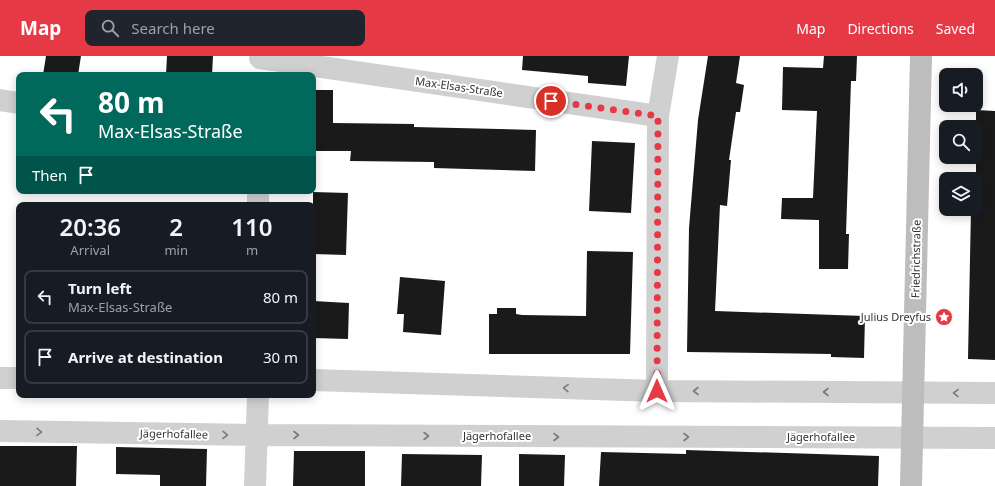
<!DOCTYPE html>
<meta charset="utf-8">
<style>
:root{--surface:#171b24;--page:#20242c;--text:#f1f3f6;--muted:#9ea1a6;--line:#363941;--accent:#e63946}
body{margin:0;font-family:"Noto Sans",sans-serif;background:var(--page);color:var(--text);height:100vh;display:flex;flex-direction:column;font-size:15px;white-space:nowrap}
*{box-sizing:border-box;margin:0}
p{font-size:13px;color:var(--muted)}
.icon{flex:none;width:22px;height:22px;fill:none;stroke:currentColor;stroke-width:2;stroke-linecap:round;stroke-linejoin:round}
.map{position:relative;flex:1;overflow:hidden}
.side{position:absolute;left:16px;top:146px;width:300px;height:196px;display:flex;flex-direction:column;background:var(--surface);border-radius:8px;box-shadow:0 2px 10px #0003}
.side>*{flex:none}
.top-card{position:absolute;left:16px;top:16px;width:300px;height:122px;border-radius:8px;box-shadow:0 2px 10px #0003;background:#00695c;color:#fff;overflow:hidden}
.buttons{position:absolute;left:939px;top:12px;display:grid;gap:8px}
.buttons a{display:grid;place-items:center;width:44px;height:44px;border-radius:8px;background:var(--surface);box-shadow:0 2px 10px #0003;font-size:20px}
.pin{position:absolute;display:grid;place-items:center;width:34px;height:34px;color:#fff;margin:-17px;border:2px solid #fff;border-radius:50%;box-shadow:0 1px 4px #0007}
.me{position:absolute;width:44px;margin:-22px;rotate:0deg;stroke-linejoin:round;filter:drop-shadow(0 0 3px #0008)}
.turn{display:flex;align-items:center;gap:14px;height:84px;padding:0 16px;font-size:18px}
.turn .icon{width:52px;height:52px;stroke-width:2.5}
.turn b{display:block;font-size:28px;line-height:34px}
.then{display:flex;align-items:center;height:38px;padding:0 16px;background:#0003;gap:8px;font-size:15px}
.eta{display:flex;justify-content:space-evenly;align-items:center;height:68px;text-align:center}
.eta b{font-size:24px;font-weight:600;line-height:28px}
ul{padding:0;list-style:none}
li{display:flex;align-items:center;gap:12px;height:54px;margin:0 8px 6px;padding:0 8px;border:2px solid var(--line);border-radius:8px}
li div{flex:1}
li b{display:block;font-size:15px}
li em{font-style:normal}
header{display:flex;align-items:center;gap:24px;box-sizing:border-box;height:56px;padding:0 20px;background:var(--accent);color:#fff}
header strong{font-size:19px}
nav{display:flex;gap:22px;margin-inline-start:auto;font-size:14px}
.search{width:280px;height:36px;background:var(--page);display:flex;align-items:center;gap:10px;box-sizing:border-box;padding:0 14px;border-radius:8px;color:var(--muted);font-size:15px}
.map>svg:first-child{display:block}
</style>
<header>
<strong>Map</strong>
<div class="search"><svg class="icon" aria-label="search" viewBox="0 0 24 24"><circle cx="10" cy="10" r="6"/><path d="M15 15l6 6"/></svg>Search here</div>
<nav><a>Map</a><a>Directions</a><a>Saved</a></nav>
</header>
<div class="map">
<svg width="995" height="430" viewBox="0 0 995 430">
<rect width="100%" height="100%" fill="#fff"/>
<path fill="#1a1a1a" d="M 46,0 L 81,0 L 78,19 L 43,19 Z
M 167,0 L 213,0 L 212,19 L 166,19 Z
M 523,0 L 629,0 L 626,30 L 588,27 L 588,20 L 522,14 Z
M 708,0 L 740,0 L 736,27 L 744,29 L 740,56 L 736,56 L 729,104 L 731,104 L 727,150 L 720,149 L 715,255 L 865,260 L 864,302 L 831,301 L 831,298 L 687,296 L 689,172 L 698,64 Z
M 824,0 L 857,0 L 856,25 L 851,25 L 846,178 L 849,178 L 848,213 L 819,213 L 819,164 L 781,163 L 782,142 L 813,142 L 817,55 L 782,54 L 783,11 L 823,12 Z
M 313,34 L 333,34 L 333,67 L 414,68 L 414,71 L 536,74 L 535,115 L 434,112 L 434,106 L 350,105 L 351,95 L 313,95 Z
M 976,54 L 995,55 L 995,304 L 968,303 L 971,153 L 976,153 Z
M 592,85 L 635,87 L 631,157 L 589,155 Z
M 313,136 L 348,137 L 346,199 L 313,198 Z
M 587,195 L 633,196 L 630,298 L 489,298 L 489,258 L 497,258 L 497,252 L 516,252 L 516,258 L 522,259 L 586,260 Z
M 400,221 L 445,225 L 441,279 L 403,276 L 404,258 L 397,258 Z
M 313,245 L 349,247 L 348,283 L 313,282 Z
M 0,390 L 77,390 L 76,430 L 0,430 Z
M 116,391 L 207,393 L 206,430 L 160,430 L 160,419 L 116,418 Z
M 686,394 L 879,400 L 878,430 L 599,430 L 601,396 L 686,398 Z
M 294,395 L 365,395 L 365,430 L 293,430 Z
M 402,398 L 482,399 L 481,430 L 401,430 Z
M 519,398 L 565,399 L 564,430 L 519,430 Z"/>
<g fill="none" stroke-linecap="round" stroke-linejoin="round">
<path stroke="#d0d0d0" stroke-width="22" d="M 260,2 L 658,60
M 0,44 L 19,47
M 258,135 L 258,149
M 0,322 L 19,322
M 313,324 L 657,335 L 995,337
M 657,335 L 658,60 L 668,0
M 0,375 L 257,379 L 995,382
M 255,430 L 258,339"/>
<path stroke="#bdbdbd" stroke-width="22" d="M 911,430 L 921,0"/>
</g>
<defs><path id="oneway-chevron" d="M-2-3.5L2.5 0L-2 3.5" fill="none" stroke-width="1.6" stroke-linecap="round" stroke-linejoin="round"/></defs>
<g stroke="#7a7a7a">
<use href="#oneway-chevron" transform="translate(566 332) rotate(-178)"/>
<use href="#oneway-chevron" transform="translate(696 335) rotate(-180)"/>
<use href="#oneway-chevron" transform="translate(826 336) rotate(-180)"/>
<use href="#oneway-chevron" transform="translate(956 337) rotate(-179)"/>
<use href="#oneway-chevron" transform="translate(39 376) rotate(1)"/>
<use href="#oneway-chevron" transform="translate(225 379) rotate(1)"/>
<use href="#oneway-chevron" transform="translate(296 379)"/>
<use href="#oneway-chevron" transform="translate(426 380)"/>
<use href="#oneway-chevron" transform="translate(556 381)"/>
<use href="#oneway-chevron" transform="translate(686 381)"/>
</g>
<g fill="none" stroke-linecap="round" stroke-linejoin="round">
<path stroke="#e63946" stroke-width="7" stroke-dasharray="0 12.6" d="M 551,45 L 658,60 L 657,335"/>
</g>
<defs>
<g id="sight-disc" transform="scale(0.9)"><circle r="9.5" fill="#e63946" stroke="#fff"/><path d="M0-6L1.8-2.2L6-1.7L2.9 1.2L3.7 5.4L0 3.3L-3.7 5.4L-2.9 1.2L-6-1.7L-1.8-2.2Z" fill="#fff"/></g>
</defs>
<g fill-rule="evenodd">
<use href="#sight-disc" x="944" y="261"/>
</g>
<g text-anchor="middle" stroke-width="4" stroke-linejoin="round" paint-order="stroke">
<g font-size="11" fill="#333" stroke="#fff">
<text transform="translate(459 31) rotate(8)" y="4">Max-Elsas-Straße</text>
<text transform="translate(916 203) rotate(-89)" y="4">Friedrichstraße</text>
<text transform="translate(174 378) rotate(1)" y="4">Jägerhofallee</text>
<text x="497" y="384">Jägerhofallee</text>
<text x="821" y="385">Jägerhofallee</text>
</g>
<g font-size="11" fill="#333" stroke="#fff" text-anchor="end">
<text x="931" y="265">Julius Dreyfus</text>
</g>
</g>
</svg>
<div class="buttons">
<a><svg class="icon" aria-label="sound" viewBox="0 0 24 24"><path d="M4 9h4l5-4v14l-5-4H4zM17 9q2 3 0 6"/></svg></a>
<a><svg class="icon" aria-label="search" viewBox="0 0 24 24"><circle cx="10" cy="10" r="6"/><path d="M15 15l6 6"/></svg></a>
<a><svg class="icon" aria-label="layers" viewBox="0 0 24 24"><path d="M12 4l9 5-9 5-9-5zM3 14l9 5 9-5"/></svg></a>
</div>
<div class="pin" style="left:551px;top:45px;background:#d93025"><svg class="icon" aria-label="arrive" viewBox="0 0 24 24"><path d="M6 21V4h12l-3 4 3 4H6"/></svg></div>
<svg class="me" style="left:657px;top:335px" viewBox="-20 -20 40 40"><path d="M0-17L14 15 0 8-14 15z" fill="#e63946" stroke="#fff" stroke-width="4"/></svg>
<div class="top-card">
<div class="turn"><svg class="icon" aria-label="left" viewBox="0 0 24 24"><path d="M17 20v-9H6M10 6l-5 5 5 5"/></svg><div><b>80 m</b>Max-Elsas-Straße</div></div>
<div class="then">Then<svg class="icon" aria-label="arrive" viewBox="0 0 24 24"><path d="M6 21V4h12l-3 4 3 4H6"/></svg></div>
</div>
<section class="side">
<div class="eta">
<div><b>20:36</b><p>Arrival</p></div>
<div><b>2</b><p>min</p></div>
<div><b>110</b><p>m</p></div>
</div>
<ul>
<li><svg class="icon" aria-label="left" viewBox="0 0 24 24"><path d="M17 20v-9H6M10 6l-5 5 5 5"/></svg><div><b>Turn left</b><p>Max-Elsas-Straße</p></div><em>80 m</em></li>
<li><svg class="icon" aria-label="arrive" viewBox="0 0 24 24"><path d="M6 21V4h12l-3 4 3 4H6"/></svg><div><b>Arrive at destination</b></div><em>30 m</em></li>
</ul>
</section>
</div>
